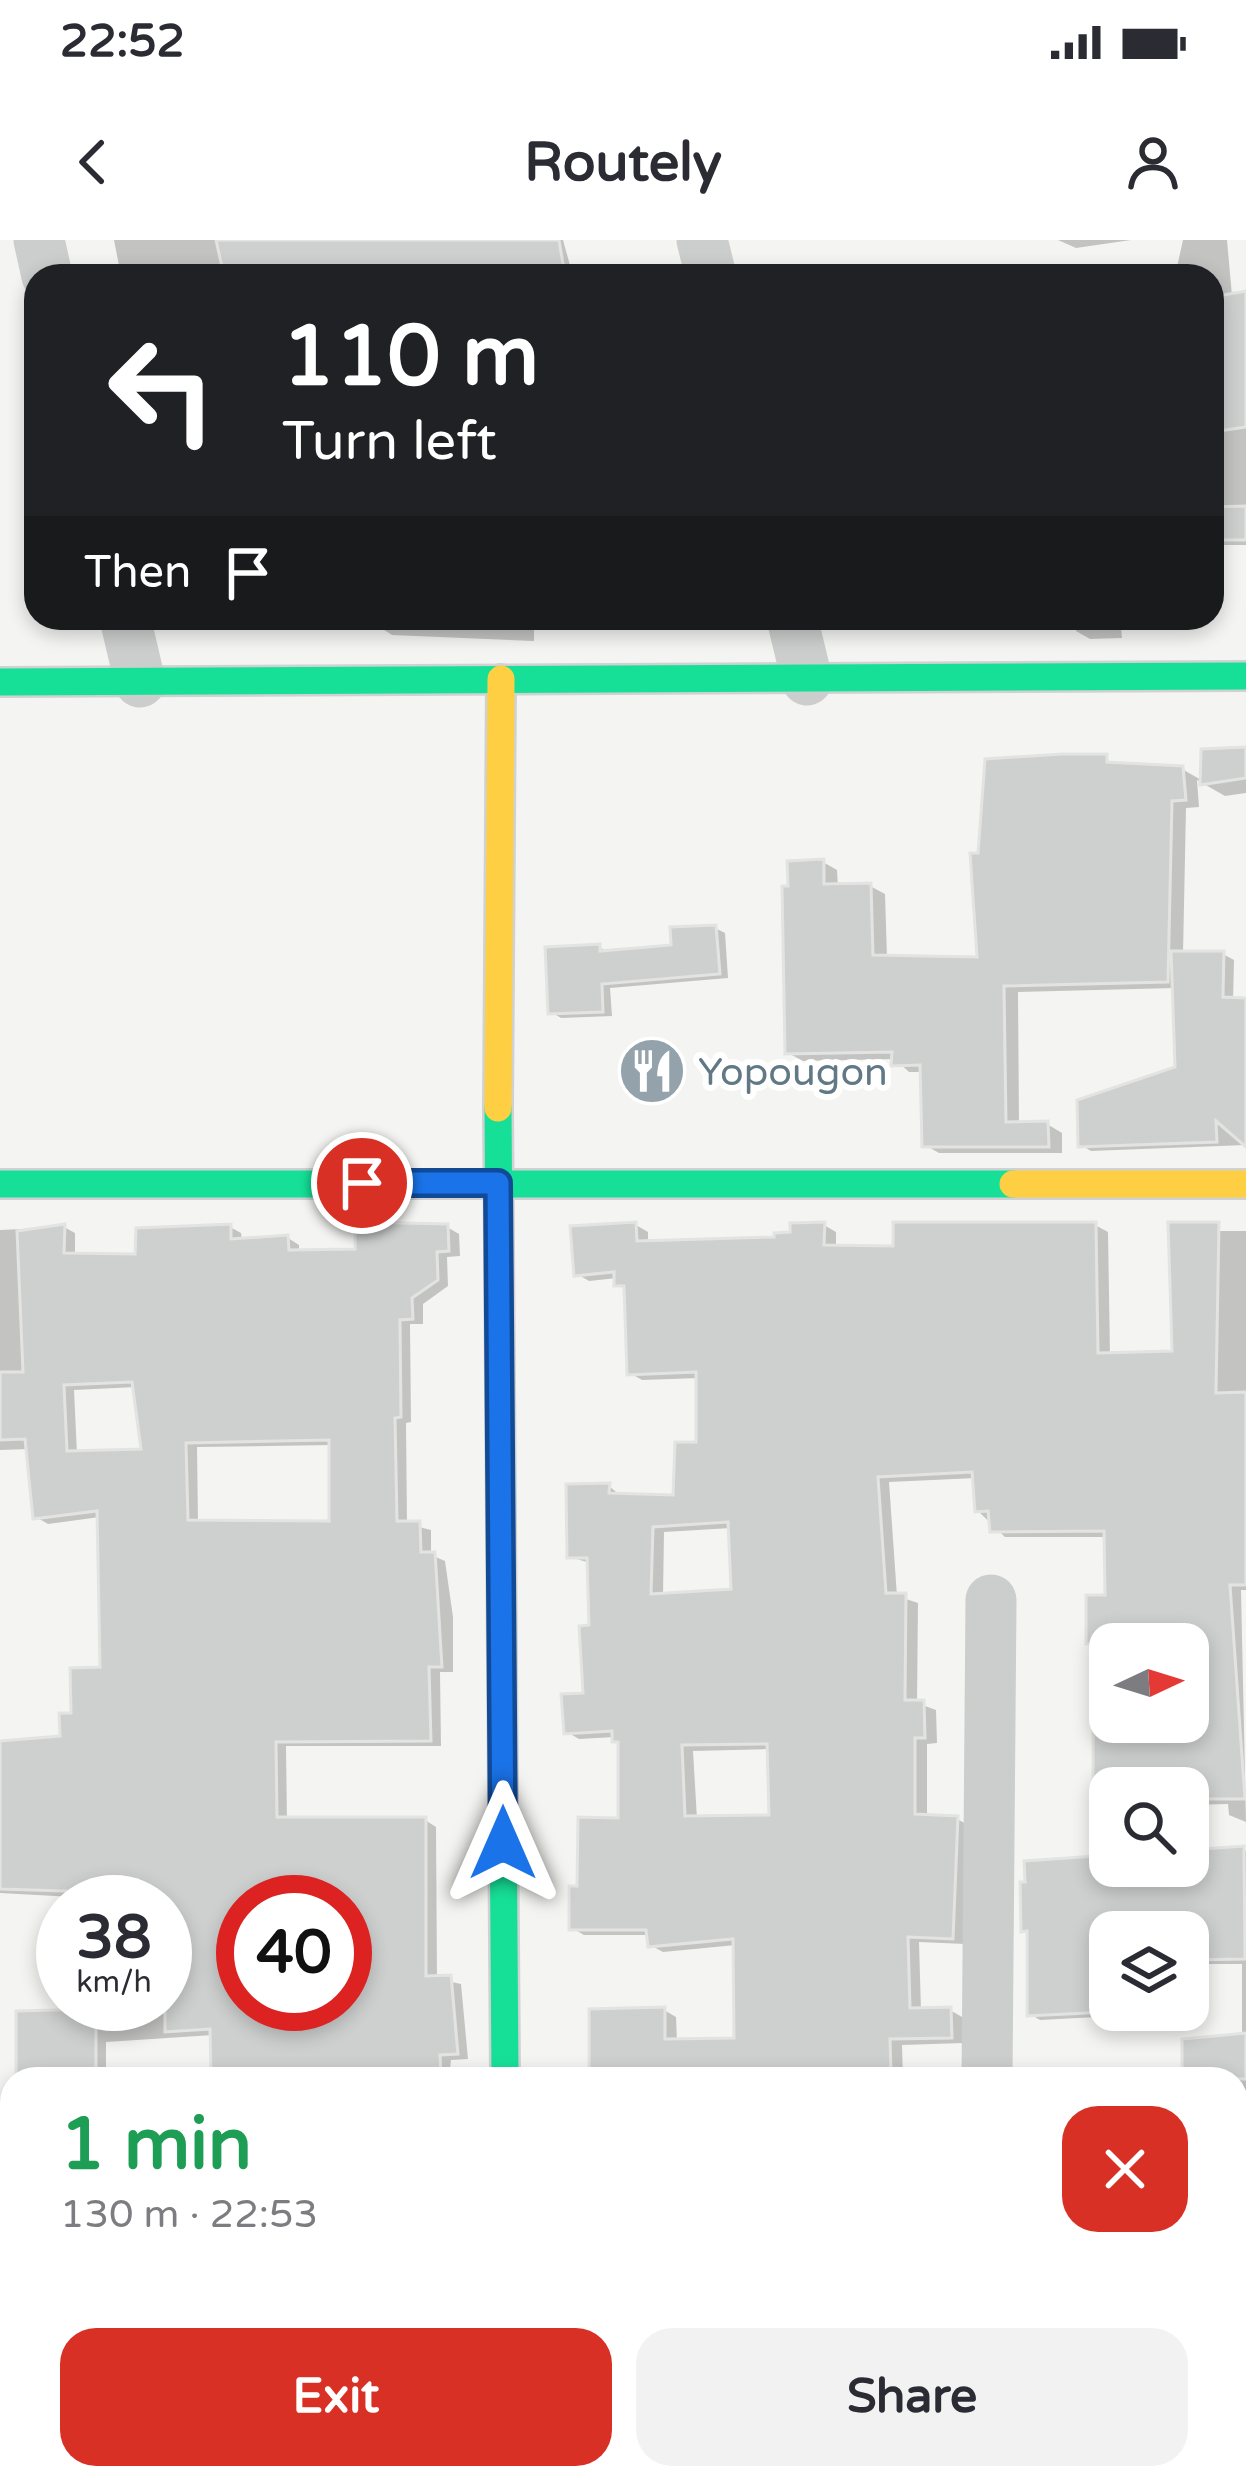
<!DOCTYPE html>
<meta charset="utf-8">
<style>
:root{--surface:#fff;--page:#f2f2f3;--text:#2b2b33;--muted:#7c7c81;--accent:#d93025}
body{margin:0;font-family:"Varela Round",sans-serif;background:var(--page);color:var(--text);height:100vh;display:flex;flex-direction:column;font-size:45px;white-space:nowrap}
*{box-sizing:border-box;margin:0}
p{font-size:39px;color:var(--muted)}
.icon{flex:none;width:66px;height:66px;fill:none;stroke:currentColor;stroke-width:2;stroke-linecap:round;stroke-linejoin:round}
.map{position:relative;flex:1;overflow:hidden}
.sheet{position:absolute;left:0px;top:1827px;width:1248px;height:423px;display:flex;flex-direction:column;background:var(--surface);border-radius:36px 36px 0 0;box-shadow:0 6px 18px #0003}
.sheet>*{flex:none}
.banner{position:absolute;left:24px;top:24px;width:1200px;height:366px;border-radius:36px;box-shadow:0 6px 18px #0003;background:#202124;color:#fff;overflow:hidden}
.needle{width:78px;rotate:86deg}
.buttons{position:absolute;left:1089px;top:1383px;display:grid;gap:24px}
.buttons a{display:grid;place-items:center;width:120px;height:120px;border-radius:24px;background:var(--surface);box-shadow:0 6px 18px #0003;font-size:60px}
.speed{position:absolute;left:36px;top:1635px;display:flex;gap:24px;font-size:60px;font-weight:700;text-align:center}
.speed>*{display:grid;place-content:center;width:156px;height:156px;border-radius:50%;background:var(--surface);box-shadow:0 6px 18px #0003;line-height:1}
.speed small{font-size:30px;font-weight:400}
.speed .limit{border:18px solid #d22;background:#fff;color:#111}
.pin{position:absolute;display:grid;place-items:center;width:102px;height:102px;color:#fff;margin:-51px;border:6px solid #fff;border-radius:50%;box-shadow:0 3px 12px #0007}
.me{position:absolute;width:132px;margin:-66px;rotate:0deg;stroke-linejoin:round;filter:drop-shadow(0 0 9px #0008)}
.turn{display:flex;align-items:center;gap:42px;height:252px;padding:0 60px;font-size:54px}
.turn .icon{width:156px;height:156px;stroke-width:2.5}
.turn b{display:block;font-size:84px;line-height:102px}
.then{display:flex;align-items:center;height:114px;padding:0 60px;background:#0003;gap:24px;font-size:45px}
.round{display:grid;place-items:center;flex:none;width:126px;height:126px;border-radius:36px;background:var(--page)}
.headline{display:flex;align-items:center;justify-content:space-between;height:204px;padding:0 60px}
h1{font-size:72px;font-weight:700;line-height:90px;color:#1e9e55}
.cta{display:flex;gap:24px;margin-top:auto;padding:24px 60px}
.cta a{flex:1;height:138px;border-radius:36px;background:var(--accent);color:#fff;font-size:48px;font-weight:700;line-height:138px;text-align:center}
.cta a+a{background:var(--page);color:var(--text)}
.status{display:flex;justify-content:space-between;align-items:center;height:84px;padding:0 60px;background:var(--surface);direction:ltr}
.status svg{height:33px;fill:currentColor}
header{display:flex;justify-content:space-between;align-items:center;height:156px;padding:0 60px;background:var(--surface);font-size:54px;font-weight:700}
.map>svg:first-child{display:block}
</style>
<div class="status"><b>22:52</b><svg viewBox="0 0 49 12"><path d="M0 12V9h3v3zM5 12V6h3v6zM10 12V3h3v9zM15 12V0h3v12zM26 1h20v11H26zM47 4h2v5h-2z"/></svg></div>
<header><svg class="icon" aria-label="back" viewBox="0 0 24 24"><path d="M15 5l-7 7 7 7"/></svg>Routely<svg class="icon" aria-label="person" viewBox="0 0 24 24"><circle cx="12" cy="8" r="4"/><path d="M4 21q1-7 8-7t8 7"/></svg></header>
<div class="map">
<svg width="1246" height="2248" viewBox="0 0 1246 2248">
<rect width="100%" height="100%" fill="#f4f4f2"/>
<path fill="#0003" fill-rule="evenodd" d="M 114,0 L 563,0 L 573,36 L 121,36 Z
M 1058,0 L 1131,0 L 1076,8 Z
M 1183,0 L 1227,0 L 1232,56 L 1246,54 L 1246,305 L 1212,305 L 1212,36 L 1175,36 Z
M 166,378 L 283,378 L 284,387 L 172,382 Z
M 380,378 L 534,378 L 534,401 L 392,395 L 381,388 Z
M 1077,378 L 1120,378 L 1122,398 L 1090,399 L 1076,391 Z
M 1246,510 L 1246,553 L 1225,556 L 1197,540 L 1199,567 L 1186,568 L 1183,714 L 1223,714 L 1234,720 L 1233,761 L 1246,761 L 1246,905 L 1091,911 L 1081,905 L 1178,830 L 1175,748 L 1018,752 L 1019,884 L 1047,884 L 1062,893 L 1062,913 L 939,913 L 925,905 L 923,832 L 909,832 L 895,819 L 803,821 L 788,813 L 823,622 L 837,630 L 838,647 L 870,646 L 885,654 L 887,718 L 980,720 L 981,615 L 1066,517 L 1182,529 L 1203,541 Z
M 715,688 L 725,693 L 728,738 L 610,748 L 612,776 L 561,778 L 551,772 L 599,707 L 610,713 L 674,708 Z
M 636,985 L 648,992 L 648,1004 L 778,1000 L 824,985 L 836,992 L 836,1008 L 896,1009 L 1095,985 L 1108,992 L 1110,1115 L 1175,1113 L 1171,991 L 1246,991 L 1246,1350 L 1241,1350 L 1246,1582 L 1229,1575 L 1228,1564 L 1188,1565 L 1188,1548 L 1110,1548 L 1110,1565 L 1096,1558 L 1097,1449 L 1090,1445 L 1089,1358 L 1108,1358 L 1107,1297 L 1005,1297 L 978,1271 L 976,1238 L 889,1242 L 897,1356 L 918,1363 L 917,1463 L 936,1470 L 937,1503 L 927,1504 L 927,1577 L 957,1579 L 970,1586 L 965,1704 L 919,1702 L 921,1771 L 950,1770 L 962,1777 L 963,1803 L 902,1805 L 903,1839 L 590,1839 L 664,1770 L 676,1777 L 677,1802 L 738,1801 L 736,1705 L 663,1712 L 650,1705 L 650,1695 L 584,1695 L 572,1688 L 580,1649 L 621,1581 L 621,1503 L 615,1497 L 579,1499 L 567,1492 L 586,1456 L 592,1388 L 590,1323 L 570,1317 L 609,1246 L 621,1256 L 676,1258 L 699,1205 L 699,1138 L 642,1140 L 630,1133 L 627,1050 L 617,1038 L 589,1041 L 577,1034 ZM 731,1288 L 734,1352 L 663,1356 L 664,1292 ZM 1110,1404 L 1188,1404 L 1188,1482 L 1110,1482 ZM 770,1509 L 772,1578 L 697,1579 L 693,1511 Z
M 64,987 L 75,993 L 75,1016 L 138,1017 L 230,987 L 241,993 L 242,1001 L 288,998 L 299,1005 L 299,1013 L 358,1012 L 447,987 L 459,994 L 460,1016 L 447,1017 L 448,1046 L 423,1064 L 423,1084 L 410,1084 L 411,1182 L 406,1183 L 407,1284 L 431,1290 L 431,1315 L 445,1321 L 453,1377 L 453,1432 L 440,1432 L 441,1506 L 286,1506 L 287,1583 L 425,1580 L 436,1587 L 437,1739 L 461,1744 L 468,1819 L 451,1820 L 449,1839 L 214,1839 L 213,1795 L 106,1802 L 106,1839 L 18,1839 L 73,1772 L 73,1764 L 165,1764 L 165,1662 L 0,1653 L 0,1504 L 63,1499 L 103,1430 L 100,1277 L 48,1284 L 36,1277 L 29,1209 L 0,1210 L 0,990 ZM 136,1147 L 144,1212 L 77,1214 L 74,1150 ZM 332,1205 L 332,1285 L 198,1283 L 197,1207 ZM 243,1662 L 345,1662 L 345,1764 L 243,1764 Z
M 1243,1609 L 1246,1611 L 1246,2014 L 1236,2013 L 1236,1839 L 1185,1839 L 1242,1796 L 1242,1724 L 1206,1724 L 1188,1715 L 1188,1692 L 1110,1692 L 1110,1770 L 1116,1776 L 1040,1780 L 1030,1774 L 1030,1693 L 1024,1690 L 1110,1618 L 1110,1626 L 1188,1626 L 1188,1613 Z
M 12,1952 L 12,2034 L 2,2034 L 0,1953 Z
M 574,2238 L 960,2238 L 959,2248 L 574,2248 Z"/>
<path fill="#ced0d0" stroke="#e3e3e2" stroke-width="3" fill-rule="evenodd" d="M 216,0 L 559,0 L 565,36 L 224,36 Z
M 1246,51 L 1246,187 L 1212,192 L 1212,57 Z
M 1246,266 L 1246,300 L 1212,300 L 1212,267 Z
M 1246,507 L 1246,538 L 1200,545 L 1201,509 Z
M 1062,514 L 1107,514 L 1107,522 L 1183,526 L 1186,560 L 1172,561 L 1168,742 L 1004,746 L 1006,882 L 1048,881 L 1049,907 L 922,907 L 920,825 L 891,826 L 892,812 L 785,814 L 782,646 L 788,646 L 787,621 L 824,619 L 824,644 L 871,643 L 873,715 L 977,717 L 970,613 L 978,613 L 985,519 Z
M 716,685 L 720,734 L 602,744 L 603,772 L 548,774 L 545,707 L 600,704 L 600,711 L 671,705 L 670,687 Z
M 1171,711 L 1224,711 L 1223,757 L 1246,758 L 1246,907 L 1216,881 L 1217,902 L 1078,907 L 1077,860 L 1175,827 Z
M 355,982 L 448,984 L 449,1011 L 437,1012 L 438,1040 L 412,1058 L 413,1079 L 400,1080 L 401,1177 L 395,1178 L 397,1281 L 420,1281 L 421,1312 L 435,1312 L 442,1427 L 429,1427 L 431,1501 L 276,1502 L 277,1577 L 426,1577 L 426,1736 L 451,1735 L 458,1814 L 440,1815 L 441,1836 L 211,1839 L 210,1789 L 165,1792 L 165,1662 L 96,1662 L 95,1652 L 0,1649 L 0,1501 L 60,1496 L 59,1473 L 71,1473 L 70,1428 L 100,1427 L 97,1271 L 33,1279 L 25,1199 L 0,1200 L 0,1132 L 23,1132 L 17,991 L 65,984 L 64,1013 L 135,1014 L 136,988 L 231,984 L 231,999 L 288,995 L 289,1010 L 355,1009 ZM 132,1142 L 141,1209 L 67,1211 L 64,1145 ZM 329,1200 L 329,1281 L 188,1280 L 186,1203 ZM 243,1662 L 345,1662 L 345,1764 L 243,1764 Z
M 636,982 L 637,1001 L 774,997 L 774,993 L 790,992 L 790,983 L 825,982 L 824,1005 L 893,1006 L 893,982 L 1096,982 L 1098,1113 L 1172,1111 L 1168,982 L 1219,982 L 1216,1153 L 1246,1152 L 1246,1345 L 1230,1345 L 1245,1559 L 1188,1559 L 1188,1548 L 1093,1548 L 1093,1482 L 1188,1482 L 1188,1404 L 1086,1404 L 1086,1355 L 1105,1355 L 1104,1291 L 990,1292 L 988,1271 L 975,1272 L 972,1232 L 878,1237 L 886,1353 L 906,1353 L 905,1460 L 924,1460 L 925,1498 L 915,1498 L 915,1574 L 958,1576 L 953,1699 L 908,1697 L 910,1768 L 951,1767 L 952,1798 L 890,1799 L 891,1832 L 800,1834 L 800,1839 L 589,1839 L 589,1769 L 665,1767 L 665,1799 L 734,1798 L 733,1699 L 648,1707 L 646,1690 L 569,1690 L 569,1646 L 577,1646 L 578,1577 L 618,1578 L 618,1502 L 612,1502 L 612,1491 L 564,1494 L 561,1454 L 583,1453 L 579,1386 L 589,1385 L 587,1318 L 567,1318 L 566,1244 L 610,1243 L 609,1253 L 673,1255 L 675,1202 L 696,1202 L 696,1132 L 627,1135 L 624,1046 L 614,1046 L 614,1032 L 574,1036 L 570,986 ZM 728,1282 L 731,1349 L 651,1354 L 653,1287 ZM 767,1504 L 769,1575 L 685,1576 L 682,1505 Z
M 1244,1606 L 1245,1719 L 1193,1720 L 1193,1692 L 1110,1692 L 1110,1713 L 1105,1713 L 1107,1772 L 1027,1776 L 1027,1691 L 1021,1692 L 1020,1642 L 1025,1642 L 1024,1621 L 1110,1615 L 1110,1626 L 1188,1626 L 1188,1610 Z
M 96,1769 L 96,1839 L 16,1839 L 16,1771 Z
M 1246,1793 L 1246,1839 L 1182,1839 L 1182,1799 Z"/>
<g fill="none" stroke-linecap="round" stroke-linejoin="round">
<g stroke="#cfd1d2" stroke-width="32">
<path id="fast" d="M 0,442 L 1246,436
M 498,868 L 505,1839
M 0,944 L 1013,944"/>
</g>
<g stroke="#cfd1d2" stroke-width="32">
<path id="slow" d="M 498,868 L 501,439
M 1013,944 L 1246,944"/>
</g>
<path stroke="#cccdcd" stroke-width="51" d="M 39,0 L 47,36
M 702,0 L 711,36
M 125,378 L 140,442
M 792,378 L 807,440
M 987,1839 L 991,1360
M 1236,2059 L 1246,2059
M 0,2066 L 12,2066
M 508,2238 L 508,2248"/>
<use href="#fast" stroke="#16e098" stroke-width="27"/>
<use href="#slow" stroke="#ffcf43" stroke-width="27"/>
</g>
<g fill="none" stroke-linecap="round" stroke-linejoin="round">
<g stroke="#114b97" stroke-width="30">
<path id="route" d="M 362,943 L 498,943 L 503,1603"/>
</g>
<use href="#route" stroke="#1a73e8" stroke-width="21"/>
</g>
<defs>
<g id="restaurant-disc" transform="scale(3.45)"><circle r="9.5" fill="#94a3ab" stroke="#fff"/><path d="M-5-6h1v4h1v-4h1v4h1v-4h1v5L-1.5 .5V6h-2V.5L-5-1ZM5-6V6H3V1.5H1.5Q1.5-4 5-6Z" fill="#fff"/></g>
</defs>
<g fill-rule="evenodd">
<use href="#restaurant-disc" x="652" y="831"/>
</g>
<g text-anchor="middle" stroke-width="12" stroke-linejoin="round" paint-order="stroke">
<g font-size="39" fill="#617885" stroke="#fff" text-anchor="start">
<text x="698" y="845">Yopougon</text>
</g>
</g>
</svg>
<div class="buttons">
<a><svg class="needle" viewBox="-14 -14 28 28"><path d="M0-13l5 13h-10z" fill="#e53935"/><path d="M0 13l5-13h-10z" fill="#7c7c81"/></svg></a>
<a><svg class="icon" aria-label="search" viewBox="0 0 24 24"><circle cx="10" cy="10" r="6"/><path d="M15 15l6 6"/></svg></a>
<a><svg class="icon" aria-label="layers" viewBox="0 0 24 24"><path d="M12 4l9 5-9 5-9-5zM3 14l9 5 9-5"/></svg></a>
</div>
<div class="speed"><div>38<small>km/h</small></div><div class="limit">40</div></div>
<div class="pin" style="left:362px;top:943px;background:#d93025"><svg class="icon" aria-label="arrive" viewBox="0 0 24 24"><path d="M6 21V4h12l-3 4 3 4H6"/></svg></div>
<svg class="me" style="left:503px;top:1603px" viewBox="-20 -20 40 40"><path d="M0-17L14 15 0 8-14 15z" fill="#1a73e8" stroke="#fff" stroke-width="4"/></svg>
<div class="banner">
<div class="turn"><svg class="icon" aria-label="left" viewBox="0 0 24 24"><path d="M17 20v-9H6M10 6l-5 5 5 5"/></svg><div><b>110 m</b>Turn left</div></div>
<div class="then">Then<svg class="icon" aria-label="arrive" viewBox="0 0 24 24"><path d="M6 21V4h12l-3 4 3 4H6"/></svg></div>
</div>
<section class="sheet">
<div class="headline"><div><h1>1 min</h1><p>130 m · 22:53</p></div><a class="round" style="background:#d93025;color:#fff"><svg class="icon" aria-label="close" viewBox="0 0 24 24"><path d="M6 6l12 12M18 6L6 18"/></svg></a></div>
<div class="cta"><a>Exit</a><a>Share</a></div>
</section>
</div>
